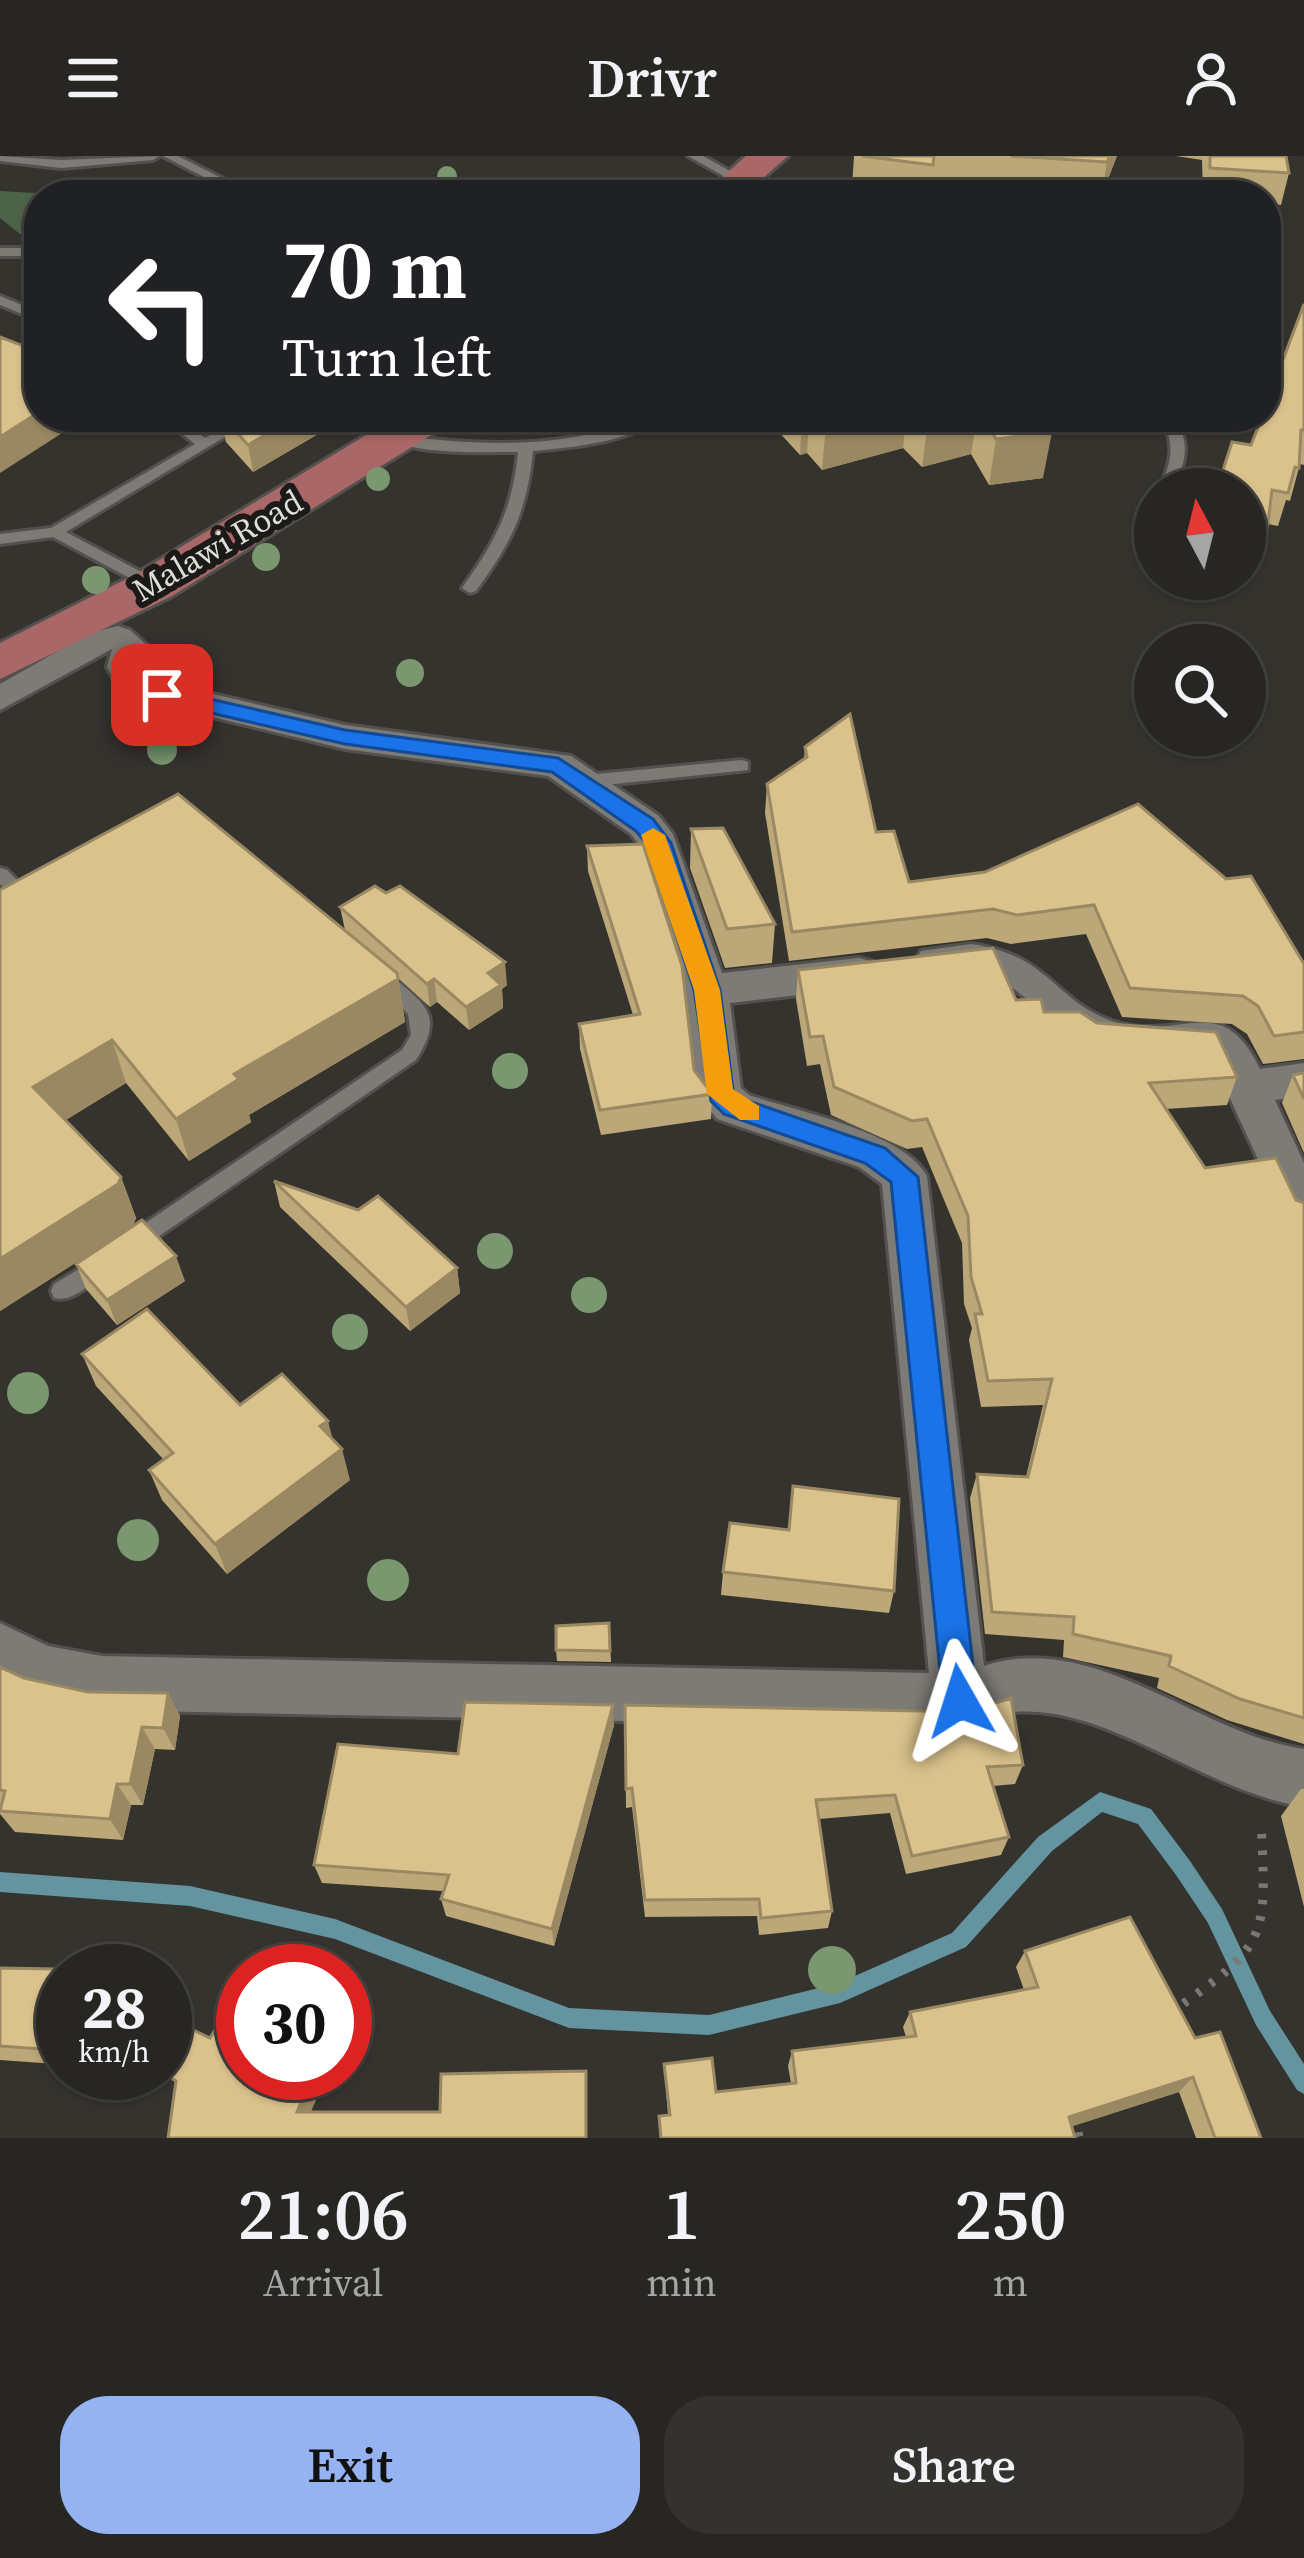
<!DOCTYPE html>
<style>
:root{--surface:#282622;--page:#34322f;--text:#f1f3f6;--muted:#a5a5a5;--line:#444340;--accent:#95b2f1}
body{margin:0;font-family:"Source Serif 4",serif;background:var(--page);color:var(--text);height:100vh;display:flex;flex-direction:column;font-size:45px;white-space:nowrap}
*{box-sizing:border-box;margin:0}
p{font-size:39px;color:var(--muted)}
.icon{flex:none;width:66px;height:66px;fill:none;stroke:currentColor;stroke-width:2;stroke-linecap:round;stroke-linejoin:round}
.map{position:relative;height:1982px;overflow:hidden}
.sheet{display:flex;flex-direction:column;background:var(--surface);flex:1}
.sheet>*{flex:none}
.hud{position:absolute;left:24px;top:24px;width:1257px;height:252px;border-radius:48px;box-shadow:0 3px 9px #0004,0 0 0 3px var(--line);background:#202124;color:#fff;overflow:hidden}
.needle{width:78px;rotate:353deg}
.buttons{position:absolute;left:1134px;top:312px;display:grid;gap:24px}
.buttons a{display:grid;place-items:center;width:132px;height:132px;border-radius:50%;background:var(--surface);box-shadow:0 3px 9px #0004,0 0 0 3px var(--line);font-size:60px}
.speed{position:absolute;left:36px;top:1788px;display:flex;gap:24px;font-size:60px;font-weight:700;text-align:center}
.speed>*{display:grid;place-content:center;width:156px;height:156px;border-radius:50%;background:var(--surface);box-shadow:0 3px 9px #0004,0 0 0 3px var(--line);line-height:1}
.speed small{font-size:30px;font-weight:400}
.speed .limit{border:18px solid #d22;background:#fff;color:#111}
.pin{position:absolute;display:grid;place-items:center;width:102px;height:102px;color:#fff;margin:-51px;border-radius:24px;box-shadow:0 6px 18px #0006}
.me{position:absolute;width:132px;margin:-66px;rotate:354deg;stroke-linejoin:round;filter:drop-shadow(0 0 9px #0008)}
.turn{display:flex;align-items:center;gap:42px;height:252px;padding:0 60px;font-size:54px}
.turn .icon{width:156px;height:156px;stroke-width:2.5}
.turn b{display:block;font-size:84px;line-height:102px}
.eta{display:flex;justify-content:space-evenly;align-items:center;height:204px;text-align:center}
.eta b{font-size:72px;font-weight:600;line-height:84px}
.primary-button{display:flex;gap:24px;margin-top:auto;padding:24px 60px}
.primary-button a{flex:1;height:138px;border-radius:48px;background:var(--accent);color:#111;font-size:48px;font-weight:600;line-height:138px;text-align:center}
.primary-button a+a{background:var(--page);color:var(--text)}
header{display:flex;justify-content:space-between;align-items:center;height:156px;padding:0 60px;background:var(--surface);font-size:54px;font-weight:600}
.map>svg:first-child{display:block}
</style>
<header><svg class="icon" aria-label="menu" viewBox="0 0 24 24"><path d="M4 6h16M4 12h16M4 18h16"/></svg>Drivr<svg class="icon" aria-label="person" viewBox="0 0 24 24"><circle cx="12" cy="8" r="4"/><path d="M4 21q1-7 8-7t8 7"/></svg></header>
<div class="map">
<svg width="1304" height="1982" viewBox="0 0 1304 1982">
<rect width="100%" height="100%" fill="#35332e"/>
<path fill="#4d6347" d="M 0,35 L 69,39 L 39,39 L 39,80 L 20,78 L 0,62 Z"/>
<g fill="none" stroke-linecap="round" stroke-linejoin="round">
<path fill="#6394a0" fill-rule="evenodd" d="M 1100,1636 L 1151,1653 L 1190,1705 L 1222,1753 L 1270,1855 L 1304,1908 L 1304,1938 L 1297,1934 L 1256,1869 L 1208,1767 L 1176,1719 L 1138,1668 L 1102,1656 L 1052,1695 L 966,1791 L 840,1847 L 709,1879 L 569,1872 L 335,1783 L 190,1750 L 0,1736 L 0,1716 L 190,1730 L 335,1763 L 569,1852 L 709,1859 L 839,1827 L 952,1777 L 1038,1681 Z"/>
<g stroke="#53514d" stroke-width="6">
<path id="service" d="M 0,0 L 61,4 L 159,0 L 153,4 L 61,12 L 0,5 Z
M 163,0 L 178,0 L 255,39 L 239,39 Z
M 688,0 L 703,0 L 746,24 L 736,27 Z
M 0,92 L 39,92 L 39,100 L 0,100 Z
M 0,140 L 39,156 L 39,165 L 0,149 Z
M 161,261 L 177,261 L 205,282 L 241,261 L 258,261 L 66,376 L 160,426 L 160,432 L 148,432 L 53,381 L 0,388 L 0,378 L 51,372 L 195,288 Z
M 645,261 L 664,261 C 628,286 576,291 533,295 C 527,356 511,387 476,435 L 470,437 L 462,432 C 496,384 512,355 518,296 C 483,296 418,299 389,283 L 396,279 C 480,290 564,294 645,261 Z
M 1159,261 L 1173,261 C 1192,285 1185,307 1174,333 L 1160,333 C 1171,306 1177,286 1159,261 Z
M 742,604 L 748,606 L 748,614 L 586,631 L 577,625 L 586,619 Z
M 0,712 L 7,714 L 28,735 L 0,751 L 0,737 L 6,734 L 0,728 Z
M 382,815 L 389,817 C 424,849 446,857 416,904 L 136,1096 L 120,1096 L 117,1090 L 120,1084 L 402,894 L 411,879 L 408,858 L 375,827 L 372,822 Z
M 102,1099 L 110,1102 L 113,1108 L 110,1114 C 94,1125 73,1147 54,1142 L 51,1135 L 54,1128 Z"/>
</g>
<g stroke="#53514d" stroke-width="6">
<path id="minor" d="M 118,470 L 130,474 L 149,491 L 143,511 L 149,523 L 345,569 L 571,600 L 659,660 L 673,678 L 722,817 L 859,802 L 874,806 L 880,817 L 874,828 L 859,832 L 730,847 L 741,932 L 749,939 C 796,955 904,976 927,1020 L 984,1510 C 1095,1473 1198,1578 1304,1593 L 1304,1651 C 1203,1635 1108,1548 1014,1556 C 995,1557 977,1566 960,1572 L 102,1554 L 40,1541 L 0,1522 L 0,1467 L 48,1490 L 102,1500 L 929,1517 L 882,1028 L 859,1011 L 717,963 L 698,938 L 686,834 L 640,690 L 631,678 L 548,620 L 345,593 L 122,539 L 107,511 L 112,493 L 0,554 L 0,528 L 90,477 Z
M 971,788 C 1051,799 1055,847 1115,866 C 1180,887 1221,831 1260,913 L 1304,907 L 1304,939 L 1275,944 L 1304,1007 L 1304,1074 L 1288,1069 L 1211,901 C 1176,892 1138,905 1101,894 C 1053,880 1035,839 994,822 C 971,813 945,823 921,815 L 915,805 L 921,795 Z"/>
</g>
<g stroke="#53514d" stroke-width="6">
<path id="primary" d="M 746,0 L 788,0 L 744,39 L 702,39 Z
M 396,261 L 450,261 L 444,271 L 172,440 L 0,523 L 0,487 L 136,418 Z"/>
</g>
<path stroke="#7a7874" stroke-width="9" stroke-dasharray="4.5 12" stroke-linecap="butt" d="M 1170,1857 C 1268,1788 1267,1785 1261,1666
M 1075,1960 L 1079,1982"/>
<use href="#service" fill="#7d7b75" fill-rule="evenodd"/>
<use href="#minor" fill="#7d7b75" fill-rule="evenodd"/>
<use href="#primary" fill="#aa6767" fill-rule="evenodd"/>
</g>
<g fill="#7a9770">
<circle cx="447" cy="20" r="10"/>
<circle cx="378" cy="323" r="12"/>
<circle cx="266" cy="401" r="14"/>
<circle cx="96" cy="424" r="14"/>
<circle cx="410" cy="517" r="14"/>
<circle cx="162" cy="594" r="15"/>
<circle cx="510" cy="915" r="18"/>
<circle cx="495" cy="1095" r="18"/>
<circle cx="589" cy="1139" r="18"/>
<circle cx="350" cy="1176" r="18"/>
<circle cx="28" cy="1237" r="21"/>
<circle cx="138" cy="1384" r="21"/>
<circle cx="388" cy="1424" r="21"/>
<circle cx="832" cy="1814" r="24"/>
</g>
<path fill="#bba778" d="M 854,0 L 1117,0 L 1102,38 L 931,27 L 930,39 L 913,39 L 852,31 Z
M 1176,0 L 1286,0 L 1289,17 L 1281,49 L 1266,48 L 1266,39 L 1203,39 L 1202,4 Z
M 1304,148 L 1304,309 L 1300,308 L 1290,345 L 1286,344 L 1278,370 L 1268,368 L 1258,408 L 1245,406 L 1245,333 L 1251,289 Z
M 203,261 L 323,261 L 325,274 L 253,316 L 226,286 L 222,267 L 213,272 Z
M 765,261 L 1035,261 L 1043,322 L 989,329 L 971,298 L 922,311 L 903,292 L 822,314 L 807,297 L 800,299 Z
M 805,591 L 876,676 L 909,726 L 985,716 L 1304,808 L 1304,903 L 1263,908 L 1247,878 L 1232,868 L 1122,861 L 1086,778 L 1011,788 L 987,782 L 789,805 L 765,657 L 767,628 L 804,603 Z
M 691,673 L 775,768 L 772,807 L 725,812 L 690,712 Z
M 587,690 L 694,914 L 712,938 L 711,963 L 601,979 L 580,893 L 579,868 L 633,859 L 588,715 Z
M 0,734 L 345,774 L 340,751 L 507,829 L 502,833 L 503,852 L 469,874 L 437,846 L 430,851 L 398,822 L 405,866 L 249,959 L 251,966 L 189,1005 L 126,927 L 65,964 L 121,1021 L 136,1062 L 133,1069 L 185,1125 L 117,1169 L 86,1133 L 76,1108 L 130,1072 L 0,1155 Z
M 798,814 L 1016,844 L 1044,856 L 1097,867 L 1237,921 L 1227,949 L 1166,953 L 1205,1012 L 1304,1047 L 1304,1588 L 1227,1564 L 1157,1532 L 1159,1522 L 1063,1501 L 1064,1484 L 985,1478 L 970,1342 L 977,1318 L 1026,1321 L 1043,1249 L 981,1251 L 969,1184 L 972,1172 L 964,1148 L 962,1087 L 922,991 L 907,993 L 831,959 L 820,908 L 807,910 L 796,843 Z
M 1304,917 L 1304,997 L 1282,947 L 1293,919 Z
M 274,1025 L 457,1112 L 460,1137 L 410,1175 L 280,1051 Z
M 82,1198 L 240,1249 L 350,1324 L 227,1418 L 162,1344 L 149,1314 L 163,1303 L 96,1230 Z
M 723,1416 L 894,1435 L 889,1457 L 721,1439 Z
M 609,1467 L 611,1506 L 557,1505 L 556,1494 Z
M 0,1511 L 24,1522 L 88,1536 L 168,1537 L 180,1560 L 175,1594 L 155,1593 L 143,1649 L 131,1649 L 123,1684 L 15,1676 L 0,1658 Z
M 625,1549 L 1023,1609 L 1015,1628 L 993,1630 L 1009,1681 L 1001,1699 L 906,1718 L 890,1657 L 819,1663 L 832,1755 L 828,1772 L 759,1779 L 757,1760 L 645,1761 L 632,1651 L 626,1652 Z
M 614,1569 L 554,1790 L 446,1760 L 441,1743 L 443,1735 L 322,1727 L 314,1709 L 458,1598 Z
M 1301,1633 L 1304,1633 L 1304,1751 L 1281,1660 Z
M 1025,1795 L 1195,1882 L 1261,1982 L 1196,1982 L 1179,1936 L 1072,1970 L 1075,1982 L 660,1982 L 659,1960 L 668,1959 L 664,1908 L 716,1936 L 791,1927 L 788,1910 L 792,1895 L 906,1881 L 903,1871 L 910,1856 L 1024,1834 L 1016,1811 Z
M 0,1812 L 56,1813 L 63,1821 L 63,1870 L 56,1908 L 0,1904 Z"/>
<path fill="#998862" d="M 1110,0 L 1117,0 L 1102,38 L 1107,6 Z
M 39,256 L 39,261 L 72,261 L 73,270 L 0,317 L 0,281 Z
M 211,261 L 221,261 L 222,267 L 213,272 Z
M 296,261 L 323,261 L 325,274 L 253,316 L 248,289 Z
M 802,261 L 809,261 L 807,297 L 800,299 Z
M 851,261 L 906,261 L 903,292 L 822,314 L 826,268 Z
M 943,261 L 977,261 L 971,298 L 922,311 L 928,265 Z
M 1052,276 L 1043,322 L 989,329 L 996,283 Z
M 505,806 L 507,829 L 502,833 L 503,852 L 469,874 L 466,851 L 488,817 Z
M 398,823 L 405,866 L 249,959 L 251,966 L 189,1005 L 176,963 L 234,918 Z
M 434,823 L 437,846 L 430,851 L 427,828 Z
M 112,884 L 126,927 L 50,974 L 33,931 Z
M 121,1021 L 136,1062 L 133,1070 L 0,1155 L 0,1103 Z
M 176,1100 L 185,1125 L 117,1169 L 107,1144 Z
M 457,1112 L 460,1137 L 410,1175 L 406,1151 Z
M 328,1265 L 336,1296 L 320,1270 Z
M 342,1293 L 350,1324 L 227,1418 L 215,1388 Z
M 168,1537 L 180,1560 L 175,1594 L 163,1572 Z
M 613,1549 L 614,1569 L 554,1790 L 552,1773 Z
M 142,1571 L 155,1593 L 143,1649 L 130,1628 Z
M 117,1628 L 131,1649 L 123,1684 L 110,1663 Z
M 56,1813 L 63,1821 L 63,1870 L 56,1908 L 42,1893 Z
M 313,1917 L 328,1917 L 305,1969 L 297,1956 Z
M 1193,1921 L 1179,1936 L 1058,1975 L 1069,1961 Z"/>
<path fill="#dac28c" stroke="#998862" stroke-width="3" d="M 862,0 L 934,0 L 933,9 Z
M 1011,0 L 1110,0 L 1107,6 Z
M 1210,0 L 1286,0 L 1289,17 L 1210,12 Z
M 1304,148 L 1304,274 L 1301,274 L 1299,312 L 1295,311 L 1288,337 L 1272,334 L 1267,375 L 1245,371 L 1245,333 L 1217,333 L 1232,286 L 1251,289 L 1262,261 L 1266,261 L 1266,249 Z
M 0,181 L 39,196 L 39,256 L 0,281 Z
M 223,261 L 296,261 L 248,289 Z
M 819,261 L 851,261 L 826,268 Z
M 983,261 L 1035,261 L 1052,276 L 996,283 Z
M 850,558 L 876,676 L 894,675 L 909,726 L 985,716 L 1138,648 L 1226,723 L 1251,720 L 1304,808 L 1304,876 L 1274,880 L 1258,850 L 1243,840 L 1130,832 L 1094,749 L 1017,759 L 993,753 L 792,776 L 767,628 L 807,601 L 805,591 Z
M 178,638 L 397,817 L 398,823 L 234,918 L 239,923 L 176,963 L 112,884 L 33,931 L 121,1021 L 118,1028 L 0,1103 L 0,734 Z
M 723,672 L 775,768 L 727,773 L 691,673 Z
M 643,688 L 682,810 L 694,914 L 712,938 L 600,954 L 579,868 L 640,858 L 587,690 Z
M 375,730 L 386,737 L 400,730 L 505,806 L 488,817 L 501,829 L 466,851 L 434,823 L 427,828 L 340,751 Z
M 993,792 L 1016,844 L 1041,843 L 1044,856 L 1080,856 L 1097,867 L 1216,876 L 1237,921 L 1149,927 L 1205,1012 L 1276,1002 L 1296,1044 L 1304,1047 L 1304,1562 L 1240,1543 L 1169,1510 L 1171,1500 L 1073,1478 L 1074,1461 L 992,1456 L 977,1318 L 1028,1321 L 1052,1223 L 988,1225 L 975,1158 L 982,1158 L 971,1121 L 968,1060 L 927,963 L 912,965 L 834,931 L 823,880 L 810,881 L 798,814 Z
M 1304,917 L 1304,943 L 1293,919 Z
M 274,1025 L 358,1054 L 378,1040 L 457,1112 L 406,1151 Z
M 142,1064 L 176,1100 L 107,1144 L 76,1108 Z
M 147,1153 L 240,1249 L 282,1218 L 328,1265 L 320,1270 L 342,1293 L 215,1388 L 149,1314 L 173,1297 L 82,1198 Z
M 793,1330 L 899,1343 L 894,1435 L 723,1416 L 730,1367 L 789,1374 Z
M 609,1467 L 610,1495 L 556,1494 L 556,1470 Z
M 0,1511 L 24,1522 L 88,1536 L 168,1537 L 163,1572 L 142,1571 L 130,1628 L 117,1628 L 110,1663 L 0,1655 L 5,1635 L 0,1634 Z
M 1011,1542 L 1023,1609 L 987,1611 L 1009,1681 L 912,1700 L 895,1639 L 816,1644 L 832,1755 L 761,1762 L 759,1743 L 645,1744 L 632,1632 L 626,1633 L 625,1549 L 967,1556 Z
M 465,1546 L 613,1549 L 552,1773 L 441,1743 L 449,1719 L 314,1709 L 338,1588 L 458,1598 Z
M 1130,1761 L 1195,1882 L 1220,1876 L 1261,1982 L 1215,1982 L 1193,1921 L 1069,1961 L 1075,1982 L 661,1982 L 659,1960 L 670,1959 L 664,1908 L 712,1902 L 716,1936 L 796,1927 L 792,1895 L 916,1880 L 910,1856 L 1038,1831 L 1025,1795 Z
M 0,1812 L 56,1813 L 42,1893 L 0,1890 Z
M 243,1826 L 243,1917 L 313,1917 L 297,1956 L 440,1956 L 441,1918 L 586,1915 L 586,1982 L 168,1982 L 176,1925 L 162,1917 L 165,1917 L 165,1910 L 187,1871 L 210,1882 Z"/>
<path fill="#1a73e8" stroke="#114b97" stroke-width="3" d="M 162,532 L 345,574 L 558,602 L 653,663 L 671,687 L 720,834 L 733,934 L 743,943 L 885,992 L 918,1021 L 977,1545 L 972,1557 L 960,1562 L 948,1557 L 943,1545 L 891,1026 L 865,1007 L 724,958 L 711,945 L 694,834 L 648,689 L 636,675 L 552,616 L 345,588 L 155,544 L 155,534 Z"/>
<path fill="#f59e0b" d="M 653,672 L 665,679 L 720,834 L 733,933 L 759,950 L 759,964 L 740,964 L 707,938 L 694,834 L 641,679 Z"/>
<g text-anchor="middle" stroke-width="12" stroke-linejoin="round" paint-order="stroke">
<g font-size="33" fill="#dfdedb" stroke="#1b1a18">
<text transform="translate(217 389) rotate(-30)" y="12">Malawi Road</text>
</g>
</g>
</svg>
<div class="buttons">
<a><svg class="needle" viewBox="-14 -14 28 28"><path d="M0-13l5 13h-10z" fill="#e53935"/><path d="M0 13l5-13h-10z" fill="#a5a5a5"/></svg></a>
<a><svg class="icon" aria-label="search" viewBox="0 0 24 24"><circle cx="10" cy="10" r="6"/><path d="M15 15l6 6"/></svg></a>
</div>
<div class="speed"><div>28<small>km/h</small></div><div class="limit">30</div></div>
<div class="pin" style="left:162px;top:539px;background:#d93025"><svg class="icon" aria-label="arrive" viewBox="0 0 24 24"><path d="M6 21V4h12l-3 4 3 4H6"/></svg></div>
<svg class="me" style="left:960px;top:1545px" viewBox="-20 -20 40 40"><path d="M0-17L14 15 0 8-14 15z" fill="#1a73e8" stroke="#fff" stroke-width="4"/></svg>
<div class="hud">
<div class="turn"><svg class="icon" aria-label="left" viewBox="0 0 24 24"><path d="M17 20v-9H6M10 6l-5 5 5 5"/></svg><div><b>70 m</b>Turn left</div></div>
</div>
</div>
<section class="sheet">
<div class="eta">
<div><b>21:06</b><p>Arrival</p></div>
<div><b>1</b><p>min</p></div>
<div><b>250</b><p>m</p></div>
</div>
<div class="primary-button"><a>Exit</a><a>Share</a></div>
</section>
